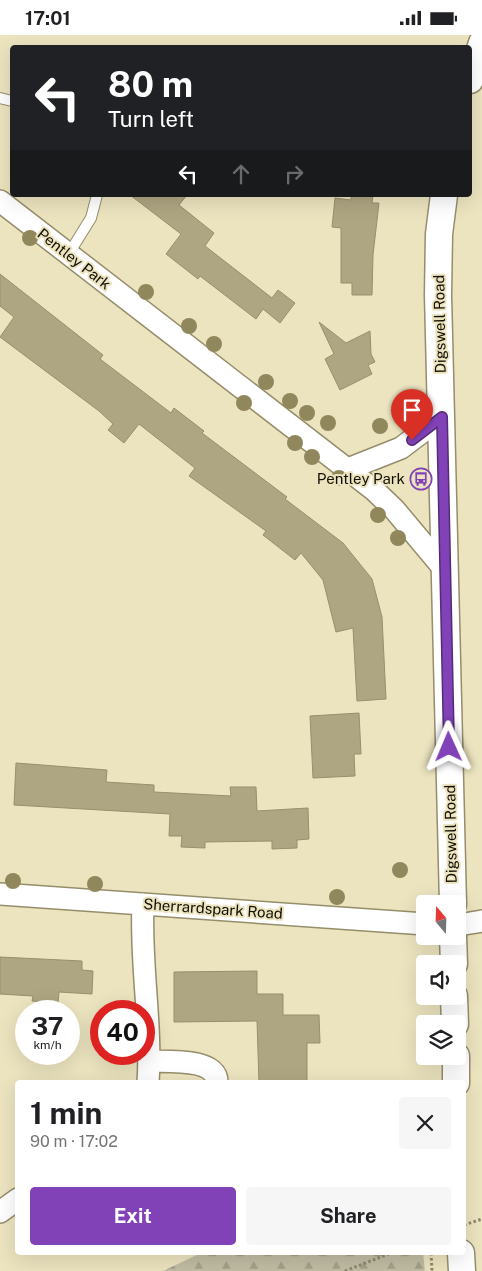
<!DOCTYPE html>
<meta charset="utf-8">
<style>
:root{--surface:#fff;--page:#f6f6f6;--text:#202124;--muted:#757577;--accent:#8242b7}
body{margin:0;font-family:"Public Sans",sans-serif;background:var(--page);color:var(--text);height:100vh;display:flex;flex-direction:column;font-size:19px;white-space:nowrap}
*{box-sizing:border-box;margin:0}
p{font-size:16px;color:var(--muted)}
.icon{flex:none;width:28px;height:28px;fill:none;stroke:currentColor;stroke-width:2;stroke-linecap:round;stroke-linejoin:round}
.map{position:relative;flex:1;overflow:hidden}
.side{position:absolute;left:15px;top:1045px;width:451px;height:175px;display:flex;flex-direction:column;background:var(--surface);border-radius:5px;box-shadow:0 5px 20px #0002}
.side>*{flex:none}
.banner{position:absolute;left:10px;top:10px;width:462px;height:152px;border-radius:5px;box-shadow:0 5px 20px #0002;background:#202124;color:#fff;overflow:hidden}
.needle{width:32px;rotate:341deg}
.tools{position:absolute;left:416px;top:860px;display:grid;gap:10px}
.tools a{display:grid;place-items:center;width:50px;height:50px;border-radius:5px;background:var(--surface);box-shadow:0 5px 20px #0002;font-size:25px}
.speed{position:absolute;left:15px;top:965px;display:flex;gap:10px;font-size:25px;font-weight:700;text-align:center}
.speed>*{display:grid;place-content:center;width:65px;height:65px;border-radius:50%;background:var(--surface);box-shadow:0 5px 20px #0002;line-height:1}
.speed small{font-size:12px;font-weight:400}
.speed .limit{border:8px solid #d22;background:#fff;color:#111}
.pin{position:absolute;display:grid;place-items:center;width:42px;height:42px;color:#fff;margin:-51px -21px;border-radius:50% 50% 50% 0;rotate:-45deg;box-shadow:0 0 5px #0007}
.pin .icon{rotate:45deg}
.me{position:absolute;width:55px;margin:-28px;rotate:359deg;stroke-linejoin:round;filter:drop-shadow(0 0 4px #0008)}
.turn{display:flex;align-items:center;gap:18px;height:105px;padding:0 15px;font-size:22px}
.turn .icon{width:65px;height:65px;stroke-width:2.5}
.turn b{display:block;font-size:35px;line-height:42px}
.lanes{display:flex;align-items:center;height:48px;padding:0 15px;background:#0003;justify-content:center;gap:25px;direction:ltr}
.lanes .off{opacity:.35}
.round{display:grid;place-items:center;flex:none;width:52px;height:52px;border-radius:5px;background:var(--page)}
.summary{display:flex;align-items:center;justify-content:space-between;height:85px;padding:0 15px}
h1{font-size:30px;font-weight:700;line-height:38px}
.button{display:flex;gap:10px;margin-top:auto;padding:10px 15px}
.button a{flex:1;height:58px;border-radius:5px;background:var(--accent);color:#fff;font-size:20px;font-weight:700;line-height:58px;text-align:center}
.button a+a{background:var(--page);color:var(--text)}
.status{display:flex;justify-content:space-between;align-items:center;height:35px;padding:0 25px;background:var(--surface);direction:ltr}
.status svg{height:14px;fill:currentColor}
.map>svg:first-child{display:block}
</style>
<div class="status"><b>17:01</b><svg viewBox="0 0 49 12"><path d="M0 12V9h3v3zM5 12V6h3v6zM10 12V3h3v9zM15 12V0h3v12zM26 1h20v11H26zM47 4h2v5h-2z"/></svg></div>
<div class="map">
<svg width="482" height="1236" viewBox="0 0 482 1236">
<defs>
<pattern id="forest-firs" width="22" height="20" patternUnits="userSpaceOnUse" patternTransform="scale(1.25)"><rect width="22" height="20" fill="#c1bca3"/><path d="M5 1l3.5 6h-7zM16 11l3.5 6h-7z" fill="#a5a08b"/></pattern>
</defs>
<rect width="100%" height="100%" fill="#ece4bf"/>
<path fill="url(#forest-firs)" d="M 201,1218 L 423,1218 L 425,1236 L 163,1236 Z"/>
<path fill="#aea582" stroke="#978f6d" d="M 130,160 L 187,160 L 179,170 L 214,198 L 205,211 L 272,263 L 278,255 L 295,268 L 280,288 L 263,274 L 256,284 L 200,241 L 198,244 L 166,219 L 181,199 Z
M 351,160 L 373,160 L 372,168 L 379,168 L 373,220 L 372,260 L 352,260 L 352,248 L 341,248 L 341,193 L 332,192 L 335,163 L 351,165 Z
M 0,239 L 103,320 L 100,324 L 171,378 L 174,373 L 204,396 L 202,398 L 287,462 L 285,464 L 343,508 L 372,544 L 382,582 L 386,664 L 357,666 L 353,593 L 336,597 L 323,545 L 301,518 L 295,525 L 263,500 L 266,496 L 189,441 L 195,433 L 139,389 L 124,408 L 108,395 L 113,389 L 99,376 L 0,302 L 14,282 L 0,271 Z
M 319,287 L 346,308 L 370,296 L 371,319 L 375,327 L 368,330 L 372,339 L 340,355 L 325,324 L 334,319 Z
M 359,678 L 361,719 L 354,719 L 355,741 L 313,743 L 310,681 Z
M 16,728 L 107,735 L 106,747 L 154,750 L 154,757 L 231,761 L 230,752 L 256,752 L 257,776 L 308,773 L 309,804 L 297,805 L 297,813 L 272,814 L 272,806 L 205,807 L 205,813 L 181,812 L 182,801 L 169,801 L 170,779 L 14,770 Z
M 0,922 L 82,926 L 82,935 L 93,936 L 92,959 L 59,957 L 58,968 L 32,966 L 33,961 L 0,959 Z
M 257,936 L 257,959 L 283,959 L 283,980 L 319,980 L 320,1008 L 307,1008 L 307,1048 L 259,1048 L 257,986 L 174,987 L 174,937 Z"/>
<g fill="none" stroke-linecap="round" stroke-linejoin="round">
<g stroke="#958d6b" stroke-width="12">
<path id="service" d="M 0,63 L 12,66
M 68,220 L 91,183 L 97,160"/>
</g>
<g stroke="#958d6b" stroke-width="24">
<path id="minor" d="M 0,166 L 374,455 L 394,474 L 445,535
M 348,434 L 401,413 L 442,382
M 0,859 L 425,889
M 143,869 C 140,928 152,988 148,1048
M 458,890 L 482,886
M 149,1026 C 166,1027 218,1022 217,1048
M 0,1177 L 18,1164"/>
</g>
<g stroke="#958d6b" stroke-width="29">
<path id="tertiary" d="M 470,45 L 482,8
M 444,160 L 439,199 L 438,260 L 453,869
M 453,901 L 454,929
M 454,961 L 455,989
M 456,1021 L 456,1048
M 461,1218 L 462,1236"/>
</g>
<path stroke="#8d876d" stroke-width="3" stroke-dasharray="2.5 2.5" stroke-linecap="butt" d="M 464,1190 L 482,1184
M 431,1218 L 432,1236
M 345,1236 L 391,1218"/>
<use href="#service" stroke="#fff" stroke-width="10"/>
<use href="#minor" stroke="#fff" stroke-width="21"/>
<use href="#tertiary" stroke="#fff" stroke-width="26"/>
</g>
<g fill="#90875d">
<circle cx="30" cy="203" r="8"/>
<circle cx="146" cy="257" r="8"/>
<circle cx="189" cy="291" r="8"/>
<circle cx="214" cy="309" r="8"/>
<circle cx="266" cy="347" r="8"/>
<circle cx="290" cy="366" r="8"/>
<circle cx="244" cy="368" r="8"/>
<circle cx="411" cy="376" r="8"/>
<circle cx="307" cy="378" r="8"/>
<circle cx="328" cy="388" r="8"/>
<circle cx="380" cy="391" r="8"/>
<circle cx="295" cy="408" r="8"/>
<circle cx="312" cy="422" r="8"/>
<circle cx="339" cy="443" r="8"/>
<circle cx="378" cy="480" r="8"/>
<circle cx="398" cy="503" r="8"/>
<circle cx="400" cy="835" r="8"/>
<circle cx="13" cy="846" r="8"/>
<circle cx="95" cy="849" r="8"/>
<circle cx="337" cy="862" r="8"/>
</g>
<g fill="none" stroke-linecap="round" stroke-linejoin="round">
<g stroke="#542b77" stroke-width="12">
<path id="route" d="M 412,405 L 442,382 L 449,712"/>
</g>
<use href="#route" stroke="#8242b7" stroke-width="9"/>
</g>
<defs>
<g id="bus-ring" transform="scale(1.125)"><circle r="9.5" fill="#ece4bf" stroke="#8242b7" stroke-width="1.5"/><path d="M-5-6H5V4H4V6H2V4H-2V6H-4V4H-5ZM-3.5-4V0h7V-4ZM-3.5 1.2v1.5H-2V1.2ZM2 1.2v1.5H3.5V1.2Z" fill="#8242b7"/></g>
</defs>
<g fill-rule="evenodd">
<use href="#bus-ring" x="421" y="444"/>
</g>
<g text-anchor="middle" stroke-width="4" stroke-linejoin="round" paint-order="stroke">
<g font-size="15" fill="#120f04" stroke="#ece4bf">
<text transform="translate(74 224) rotate(38)" y="5">Pentley Park</text>
<text transform="translate(440 289) rotate(-91)" y="5">Digswell Road</text>
<text transform="translate(451 799) rotate(-91)" y="5">Digswell Road</text>
<text transform="translate(213 874) rotate(4)" y="5">Sherrardspark Road</text>
</g>
<g font-size="15" fill="#120f04" stroke="#ece4bf" text-anchor="end">
<text x="405" y="449">Pentley Park</text>
</g>
</g>
</svg>
<div class="tools">
<a><svg class="needle" viewBox="-14 -14 28 28"><path d="M0-13l5 13h-10z" fill="#e53935"/><path d="M0 13l5-13h-10z" fill="#757577"/></svg></a>
<a><svg class="icon" aria-label="sound" viewBox="0 0 24 24"><path d="M4 9h4l5-4v14l-5-4H4zM17 9q2 3 0 6"/></svg></a>
<a><svg class="icon" aria-label="layers" viewBox="0 0 24 24"><path d="M12 4l9 5-9 5-9-5zM3 14l9 5 9-5"/></svg></a>
</div>
<div class="speed"><div>37<small>km/h</small></div><div class="limit">40</div></div>
<div class="pin" style="left:412px;top:405px;background:#d93025"><svg class="icon" aria-label="arrive" viewBox="0 0 24 24"><path d="M6 21V4h12l-3 4 3 4H6"/></svg></div>
<svg class="me" style="left:449px;top:712px" viewBox="-20 -20 40 40"><path d="M0-17L14 15 0 8-14 15z" fill="#8242b7" stroke="#fff" stroke-width="4"/></svg>
<div class="banner">
<div class="turn"><svg class="icon" aria-label="left" viewBox="0 0 24 24"><path d="M17 20v-9H6M10 6l-5 5 5 5"/></svg><div><b>80 m</b>Turn left</div></div>
<div class="lanes"><svg class="icon" aria-label="left" viewBox="0 0 24 24"><path d="M17 20v-9H6M10 6l-5 5 5 5"/></svg><svg class="icon off" aria-label="ahead" viewBox="0 0 24 24"><path d="M12 20V5M6 11l6-6 6 6"/></svg><svg class="icon off" aria-label="right" viewBox="0 0 24 24"><path d="M7 20v-9h11M14 6l5 5-5 5"/></svg></div>
</div>
<section class="side">
<div class="summary"><div><h1>1 min</h1><p>90 m · 17:02</p></div><a class="round"><svg class="icon" aria-label="close" viewBox="0 0 24 24"><path d="M6 6l12 12M18 6L6 18"/></svg></a></div>
<div class="button"><a>Exit</a><a>Share</a></div>
</section>
</div>
